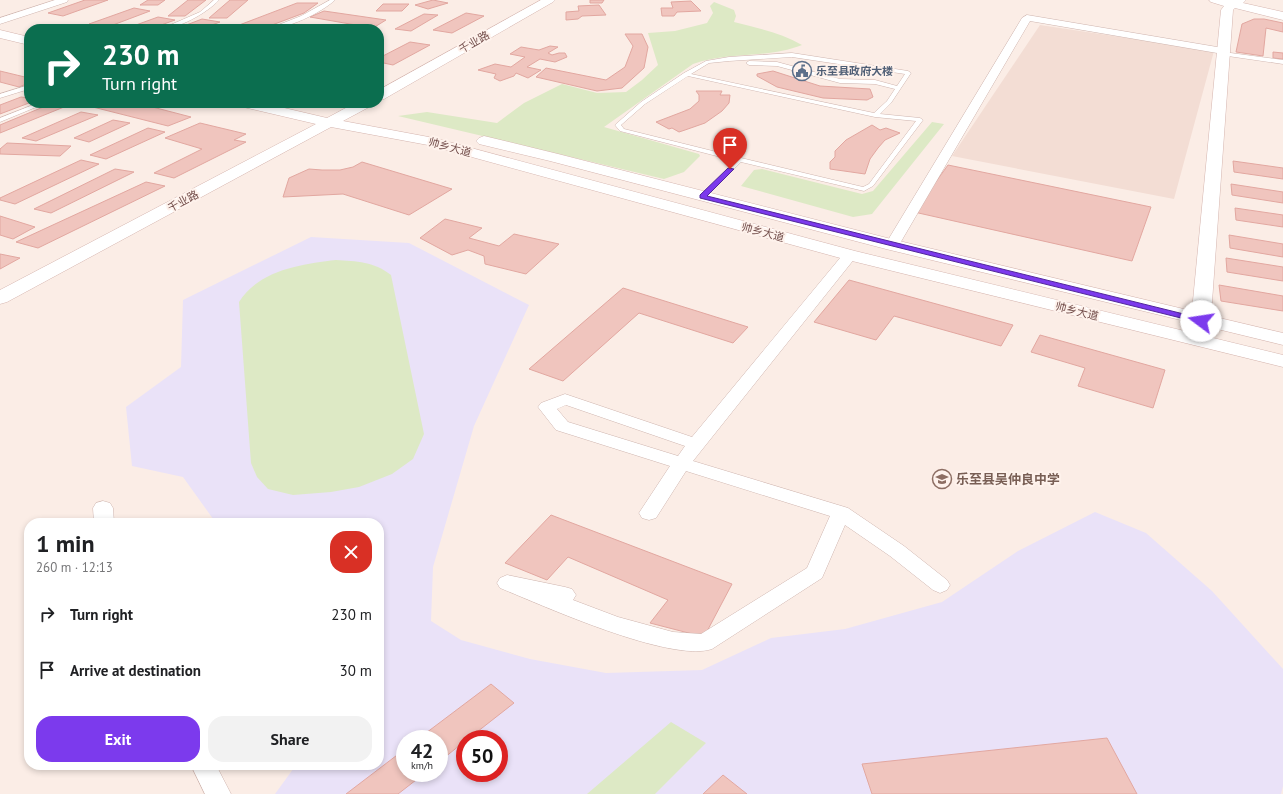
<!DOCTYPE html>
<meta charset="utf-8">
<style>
:root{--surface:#fff;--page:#f2f2f2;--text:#202124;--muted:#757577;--accent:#7c3aed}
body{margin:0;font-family:"PT Sans","Noto Sans SC",sans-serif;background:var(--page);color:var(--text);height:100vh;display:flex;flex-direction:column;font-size:15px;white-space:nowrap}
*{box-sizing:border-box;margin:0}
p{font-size:13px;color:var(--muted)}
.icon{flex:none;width:22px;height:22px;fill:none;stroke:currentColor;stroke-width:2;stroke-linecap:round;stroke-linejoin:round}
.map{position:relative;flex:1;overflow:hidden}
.sheet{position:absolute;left:24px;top:518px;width:360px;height:252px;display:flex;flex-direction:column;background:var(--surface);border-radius:16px;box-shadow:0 2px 6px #0003}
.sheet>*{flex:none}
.top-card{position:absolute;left:24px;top:24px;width:360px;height:84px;border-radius:16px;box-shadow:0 2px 6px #0003;background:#0b6e4f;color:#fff;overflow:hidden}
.speed{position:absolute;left:396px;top:730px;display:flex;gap:8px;font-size:20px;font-weight:700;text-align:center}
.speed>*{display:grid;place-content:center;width:52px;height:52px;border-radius:50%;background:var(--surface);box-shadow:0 2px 6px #0003;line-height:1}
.speed small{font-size:10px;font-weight:400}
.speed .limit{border:6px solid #d22;background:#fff;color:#111}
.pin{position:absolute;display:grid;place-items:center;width:34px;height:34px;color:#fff;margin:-41px -17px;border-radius:50% 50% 50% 0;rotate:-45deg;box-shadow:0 0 4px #0007}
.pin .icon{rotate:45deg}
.me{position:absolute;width:44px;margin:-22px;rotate:284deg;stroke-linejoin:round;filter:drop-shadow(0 0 3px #0008)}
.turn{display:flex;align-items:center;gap:14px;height:84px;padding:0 12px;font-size:18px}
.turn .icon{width:52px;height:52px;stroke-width:2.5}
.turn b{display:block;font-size:28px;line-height:34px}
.round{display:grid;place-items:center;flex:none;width:42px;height:42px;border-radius:16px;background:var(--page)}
.headline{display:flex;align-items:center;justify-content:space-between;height:68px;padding:0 12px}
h1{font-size:24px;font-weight:600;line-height:30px}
.primary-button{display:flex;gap:8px;margin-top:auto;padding:8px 12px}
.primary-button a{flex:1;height:46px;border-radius:16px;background:var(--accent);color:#fff;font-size:16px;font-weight:600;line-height:46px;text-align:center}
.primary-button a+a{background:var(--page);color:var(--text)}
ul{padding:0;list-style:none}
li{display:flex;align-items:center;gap:12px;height:56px;padding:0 12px}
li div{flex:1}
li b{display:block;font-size:15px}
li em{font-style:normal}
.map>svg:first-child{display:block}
</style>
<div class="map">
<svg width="1283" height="794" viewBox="0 0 1283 794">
<rect width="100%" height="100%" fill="#fbede6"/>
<path fill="#f3ddd4" d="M 1040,25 L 1214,51 L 1174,199 L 952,156 Z"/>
<path fill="#eae2f8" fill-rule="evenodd" d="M 311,237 L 409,243 L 529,305 L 474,426 L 433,567 L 431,621 L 461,640 L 530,659 L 606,673 L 702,670 L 771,638 L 845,629 L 942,602 L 1018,551 L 1095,512 L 1146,533 L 1212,591 L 1283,669 L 1283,786 L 1281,794 L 275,794 L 296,765 L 379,765 L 379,523 L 216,523 L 183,477 L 132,466 L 126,407 L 181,367 L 183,300 ZM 405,739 L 439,739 L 439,773 L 405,773 ZM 465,739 L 499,739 L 499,773 L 465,773 Z"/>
<path fill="#dde9c5" d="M 714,2 L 734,10 L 736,16 L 734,22 C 757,28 781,33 802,45 C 767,59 728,51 693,64 L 604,127 L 699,154 L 700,156 L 684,172 L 664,179 L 398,116 L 427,112 L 497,123 L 524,103 L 562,84 L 597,93 L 626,92 L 642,80 L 658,65 L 648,33 L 675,31 L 707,23 L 713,13 L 710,6 Z
M 932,122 L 944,124 L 872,214 L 853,217 L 741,186 L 754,170 L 762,169 L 862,194 L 873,191 Z
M 336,260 C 356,261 375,262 391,275 L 424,434 L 413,459 L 392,474 L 359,487 L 331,492 L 293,495 L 268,489 L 257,477 L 251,463 L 239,302 C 259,270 302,264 336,260 Z
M 671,722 L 706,743 L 655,794 L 587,794 Z"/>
<path fill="#f0c5be" stroke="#e2a7a0" d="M 85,0 L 108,0 L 63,16 L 48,13 Z
M 148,0 L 165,0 L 158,5 L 140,5 Z
M 188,0 L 206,0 L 185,16 L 168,16 Z
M 230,0 L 248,0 L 227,18 L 209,18 Z
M 433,0 L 448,3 L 428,9 L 415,5 Z
M 590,0 L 604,0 L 602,3 L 590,3 Z
M 691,1 L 701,11 L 677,12 L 674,16 L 662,16 L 661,8 L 673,8 L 671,2 Z
M 297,3 L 318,3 L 304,13 L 272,25 L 253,29 L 236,29 L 234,27 Z
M 383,4 L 409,4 L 402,11 L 376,11 Z
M 599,5 L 606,15 L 582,16 L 578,19 L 566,20 L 566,12 L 579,11 L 578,6 Z
M 134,8 L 150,11 L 105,28 L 89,24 Z
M 324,11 L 386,20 L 373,28 L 310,17 Z
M 466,13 L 484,16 L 452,33 L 433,30 Z
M 424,14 L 438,15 L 411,31 L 395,29 Z
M 158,17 L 175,20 L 150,29 L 125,29 Z
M 202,19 L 220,22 L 201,29 L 176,29 Z
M 1254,19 L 1264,19 L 1283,23 L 1283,32 L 1266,28 L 1263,56 L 1236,52 L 1242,24 Z
M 297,25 L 315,29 L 288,29 Z
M 625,34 L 642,34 L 648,47 L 644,68 L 622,88 L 597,91 L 536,77 L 546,68 L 606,80 L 625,67 L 633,46 Z
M 410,42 L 430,45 L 393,65 L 379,62 L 379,58 Z
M 550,46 L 558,47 L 548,53 L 552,55 L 559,53 L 565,53 L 567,57 L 555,62 L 540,59 L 527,67 L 541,70 L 528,78 L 516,73 L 514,76 L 500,81 L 494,78 L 496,74 L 478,70 L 495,64 L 511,67 L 525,57 L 510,54 L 521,47 L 539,50 Z
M 1273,52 L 1283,53 L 1283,59 L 1273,58 Z
M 0,71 L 29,78 L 29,83 L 19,87 L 0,82 Z
M 773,71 L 820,86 L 870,89 L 873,97 L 867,100 L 823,98 L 777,87 L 757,76 L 757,74 Z
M 696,91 L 722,91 L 720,95 L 730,95 L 729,103 L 722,111 L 705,123 L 685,130 L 679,132 L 672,128 L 669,129 L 656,122 L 690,109 L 699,101 L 699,95 Z
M 21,97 L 29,98 L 29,103 L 0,114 L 0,105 Z
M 77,103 L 137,103 L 191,117 L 168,126 Z
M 48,105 L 64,107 L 0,133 L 0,125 Z
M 81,112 L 98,115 L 36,141 L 22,138 Z
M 113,120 L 130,123 L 89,142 L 74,138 Z
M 200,123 L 246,134 L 234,140 L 246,142 L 174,178 L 154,173 L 202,149 L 165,138 Z
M 872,125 L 880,130 L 886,128 L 900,133 L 885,140 L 878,148 L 870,159 L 865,174 L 830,169 L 830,162 L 835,157 L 835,151 L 846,140 Z
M 148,128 L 165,132 L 106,159 L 90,155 Z
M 7,143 L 71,146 L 60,156 L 0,154 L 0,149 Z
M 81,160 L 99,164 L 15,204 L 0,200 L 0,198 Z
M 1233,161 L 1283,168 L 1283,179 L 1234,172 Z
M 362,162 L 452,189 L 409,215 L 343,194 L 283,197 L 289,178 L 309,169 L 322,170 L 340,170 L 353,167 Z
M 948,165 L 1151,207 L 1132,261 L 914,212 Z
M 115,169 L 134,172 L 51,213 L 34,209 Z
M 146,182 L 165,186 L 38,248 L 16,242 Z
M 1231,184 L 1283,192 L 1283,203 L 1232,195 Z
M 1235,208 L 1283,215 L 1283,227 L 1236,220 Z
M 0,216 L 35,227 L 13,239 L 0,235 Z
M 445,219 L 482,228 L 469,238 L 499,246 L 514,234 L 559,244 L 526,274 L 485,264 L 484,256 L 468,250 L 452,255 L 420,238 Z
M 1229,235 L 1283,244 L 1283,257 L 1230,248 Z
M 0,254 L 20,258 L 0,269 Z
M 1226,258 L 1283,267 L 1283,281 L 1227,272 Z
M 849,280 L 1013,325 L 1001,346 L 894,316 L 876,340 L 814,322 Z
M 1219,285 L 1283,296 L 1283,311 L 1221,301 Z
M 623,288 L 748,327 L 733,343 L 639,313 L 563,381 L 529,369 Z
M 1040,335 L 1165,370 L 1153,408 L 1078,386 L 1085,368 L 1031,352 Z
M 551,515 L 732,584 L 704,637 L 650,623 L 668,600 L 568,557 L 547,580 L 505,563 Z
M 491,684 L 514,703 L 468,739 L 465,739 L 465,741 L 439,762 L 439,739 L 418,739 Z
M 1107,738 L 1137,794 L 872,794 L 862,764 Z
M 405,749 L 405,773 L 425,773 L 398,794 L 346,794 Z
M 723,775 L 747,794 L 703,794 Z"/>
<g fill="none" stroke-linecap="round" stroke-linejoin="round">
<g stroke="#cfb5af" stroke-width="1">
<path id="lane" d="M 214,0 L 219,0 C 207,13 178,29 161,29 L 200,12 Z
M 330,0 L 335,0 C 321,13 287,29 268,29 L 301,16 Z
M 1223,52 L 1283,60 L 1283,64 L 1221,55 L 1221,53 Z
M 792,53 L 908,71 L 911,73 L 891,103 L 880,114 L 920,118 L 923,120 L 873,186 L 864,191 L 741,162 L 704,198 L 702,199 L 699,197 L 700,196 L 736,161 L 620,131 L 615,125 L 641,102 L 684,73 L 706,61 L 729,57 ZM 792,57 L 905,74 L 897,86 L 875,80 L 840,79 L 777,62 L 749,61 L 746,63 L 749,65 L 777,66 L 840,83 L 875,84 L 895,89 L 887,101 L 874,113 L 691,74 L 709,63 L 729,61 ZM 688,76 L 875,117 L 916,121 L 869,184 L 863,187 L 741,158 L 624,129 L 621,125 L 645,104 Z
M 29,85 L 29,89 L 0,98 L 0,94 Z
M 38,103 L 46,103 L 0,122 L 0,118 Z"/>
</g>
<g stroke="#cfb5af" stroke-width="1">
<path id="street" d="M 55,0 L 68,0 L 67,2 L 0,24 L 0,18 Z
M 1027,15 L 1223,48 L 1228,51 L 1223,54 L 1030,21 L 899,245 L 897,248 L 892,249 L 887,248 L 885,245 L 1022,18 Z
M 850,251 L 855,252 L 857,255 L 855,258 L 693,461 L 848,508 L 904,546 L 947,580 L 950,585 L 947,590 L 940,593 L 933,590 L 890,556 L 845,525 L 822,578 L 712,649 C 670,663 544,606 500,588 L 497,583 L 500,578 L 507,575 L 565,587 L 572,589 L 576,595 L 573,600 L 618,617 L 673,632 L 701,634 L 807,568 L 830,516 L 686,471 L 656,518 L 649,520 L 642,518 L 639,513 L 670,466 L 556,430 L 538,407 L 541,403 L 565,394 L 692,437 L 845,252 ZM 566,405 L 685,446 L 678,456 L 568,422 L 557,409 Z
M 103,501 L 110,503 L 113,508 L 114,523 L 94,523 L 93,508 L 96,503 Z
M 191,765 L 216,765 L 231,794 L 205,794 Z"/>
</g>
<g stroke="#d5b5af" stroke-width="1">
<path id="secondary" d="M 541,0 L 555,0 L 553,2 L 384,99 L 379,100 L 379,90 Z
M 1209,0 L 1246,0 L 1243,3 L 1283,12 L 1283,20 L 1235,8 L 1233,10 L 1211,316 L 1283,333 L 1283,345 L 1205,326 L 1194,325 L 1193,323 L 886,249 L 550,161 L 479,144 L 476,141 L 479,138 L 484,136 L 558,154 L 895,240 L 1192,311 L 1221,10 L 1224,6 L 1211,2 Z
M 0,30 L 29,37 L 29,45 L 0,38 Z
M 237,103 L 263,103 L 327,118 L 355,103 L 373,103 L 371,106 L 343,121 L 434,138 L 855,251 L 1283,355 L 1283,367 L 844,259 L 428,145 L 331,127 L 7,302 L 0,304 L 0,290 L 316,124 L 239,106 Z"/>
</g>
<use href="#lane" fill="#fff" fill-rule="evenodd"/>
<use href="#street" fill="#fff" fill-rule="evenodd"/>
<use href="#secondary" fill="#fff" fill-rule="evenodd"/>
</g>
<path fill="#7c3aed" stroke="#51269a" d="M 728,168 L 734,169 L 707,196 L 1204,319 L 1206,321 L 1201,323 L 700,198 L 700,195 Z"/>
<defs>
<g id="civic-ring" transform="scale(1)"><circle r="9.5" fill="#fef2ec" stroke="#5c6f8a" stroke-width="1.5"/><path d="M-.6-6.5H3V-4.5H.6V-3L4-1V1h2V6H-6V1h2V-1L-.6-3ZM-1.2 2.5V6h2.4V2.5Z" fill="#5c6f8a"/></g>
<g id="school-ring" transform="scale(1)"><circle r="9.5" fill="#fef2ec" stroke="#8d6e63" stroke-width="1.5"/><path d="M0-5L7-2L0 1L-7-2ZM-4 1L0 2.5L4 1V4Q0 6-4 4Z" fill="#8d6e63"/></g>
</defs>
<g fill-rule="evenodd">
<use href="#civic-ring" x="802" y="71"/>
<use href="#school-ring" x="942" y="479"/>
</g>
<g text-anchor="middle" stroke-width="4" stroke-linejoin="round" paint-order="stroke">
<g font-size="11" fill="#744f4c" stroke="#fef2ec">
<text transform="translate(474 42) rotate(-29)" y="4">千业路</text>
<text transform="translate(450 147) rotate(15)" y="4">帅乡大道</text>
<text transform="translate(183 201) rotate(-28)" y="4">千业路</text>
<text transform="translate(763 232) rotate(15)" y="4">帅乡大道</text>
<text transform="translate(1077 311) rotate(14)" y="4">帅乡大道</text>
</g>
<g font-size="11" font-weight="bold" fill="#4e5e75" stroke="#fef2ec" text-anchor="start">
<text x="816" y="75">乐至县政府大楼</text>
</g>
<g font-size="13" font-weight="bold" fill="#785e54" stroke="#fef2ec" text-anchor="start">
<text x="956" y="484">乐至县吴仲良中学</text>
</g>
</g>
</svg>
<div class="speed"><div>42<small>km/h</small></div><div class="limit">50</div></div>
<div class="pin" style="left:730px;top:169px;background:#d93025"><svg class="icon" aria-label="arrive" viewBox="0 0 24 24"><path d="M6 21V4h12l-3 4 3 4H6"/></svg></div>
<svg class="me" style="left:1201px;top:321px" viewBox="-20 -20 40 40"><circle r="19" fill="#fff"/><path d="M0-13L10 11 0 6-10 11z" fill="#7c3aed"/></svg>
<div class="top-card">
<div class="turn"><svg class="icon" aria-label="right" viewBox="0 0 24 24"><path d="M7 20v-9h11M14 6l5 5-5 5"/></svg><div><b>230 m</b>Turn right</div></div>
</div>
<section class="sheet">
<div class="headline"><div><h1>1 min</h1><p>260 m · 12:13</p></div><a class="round" style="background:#d93025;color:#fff"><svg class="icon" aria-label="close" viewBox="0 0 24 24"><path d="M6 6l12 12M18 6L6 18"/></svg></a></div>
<ul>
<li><svg class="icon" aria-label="right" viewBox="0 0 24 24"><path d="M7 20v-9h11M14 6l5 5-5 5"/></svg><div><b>Turn right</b></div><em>230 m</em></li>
<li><svg class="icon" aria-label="arrive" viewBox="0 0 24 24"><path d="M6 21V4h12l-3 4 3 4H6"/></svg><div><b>Arrive at destination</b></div><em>30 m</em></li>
</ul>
<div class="primary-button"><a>Exit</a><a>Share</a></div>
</section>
</div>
